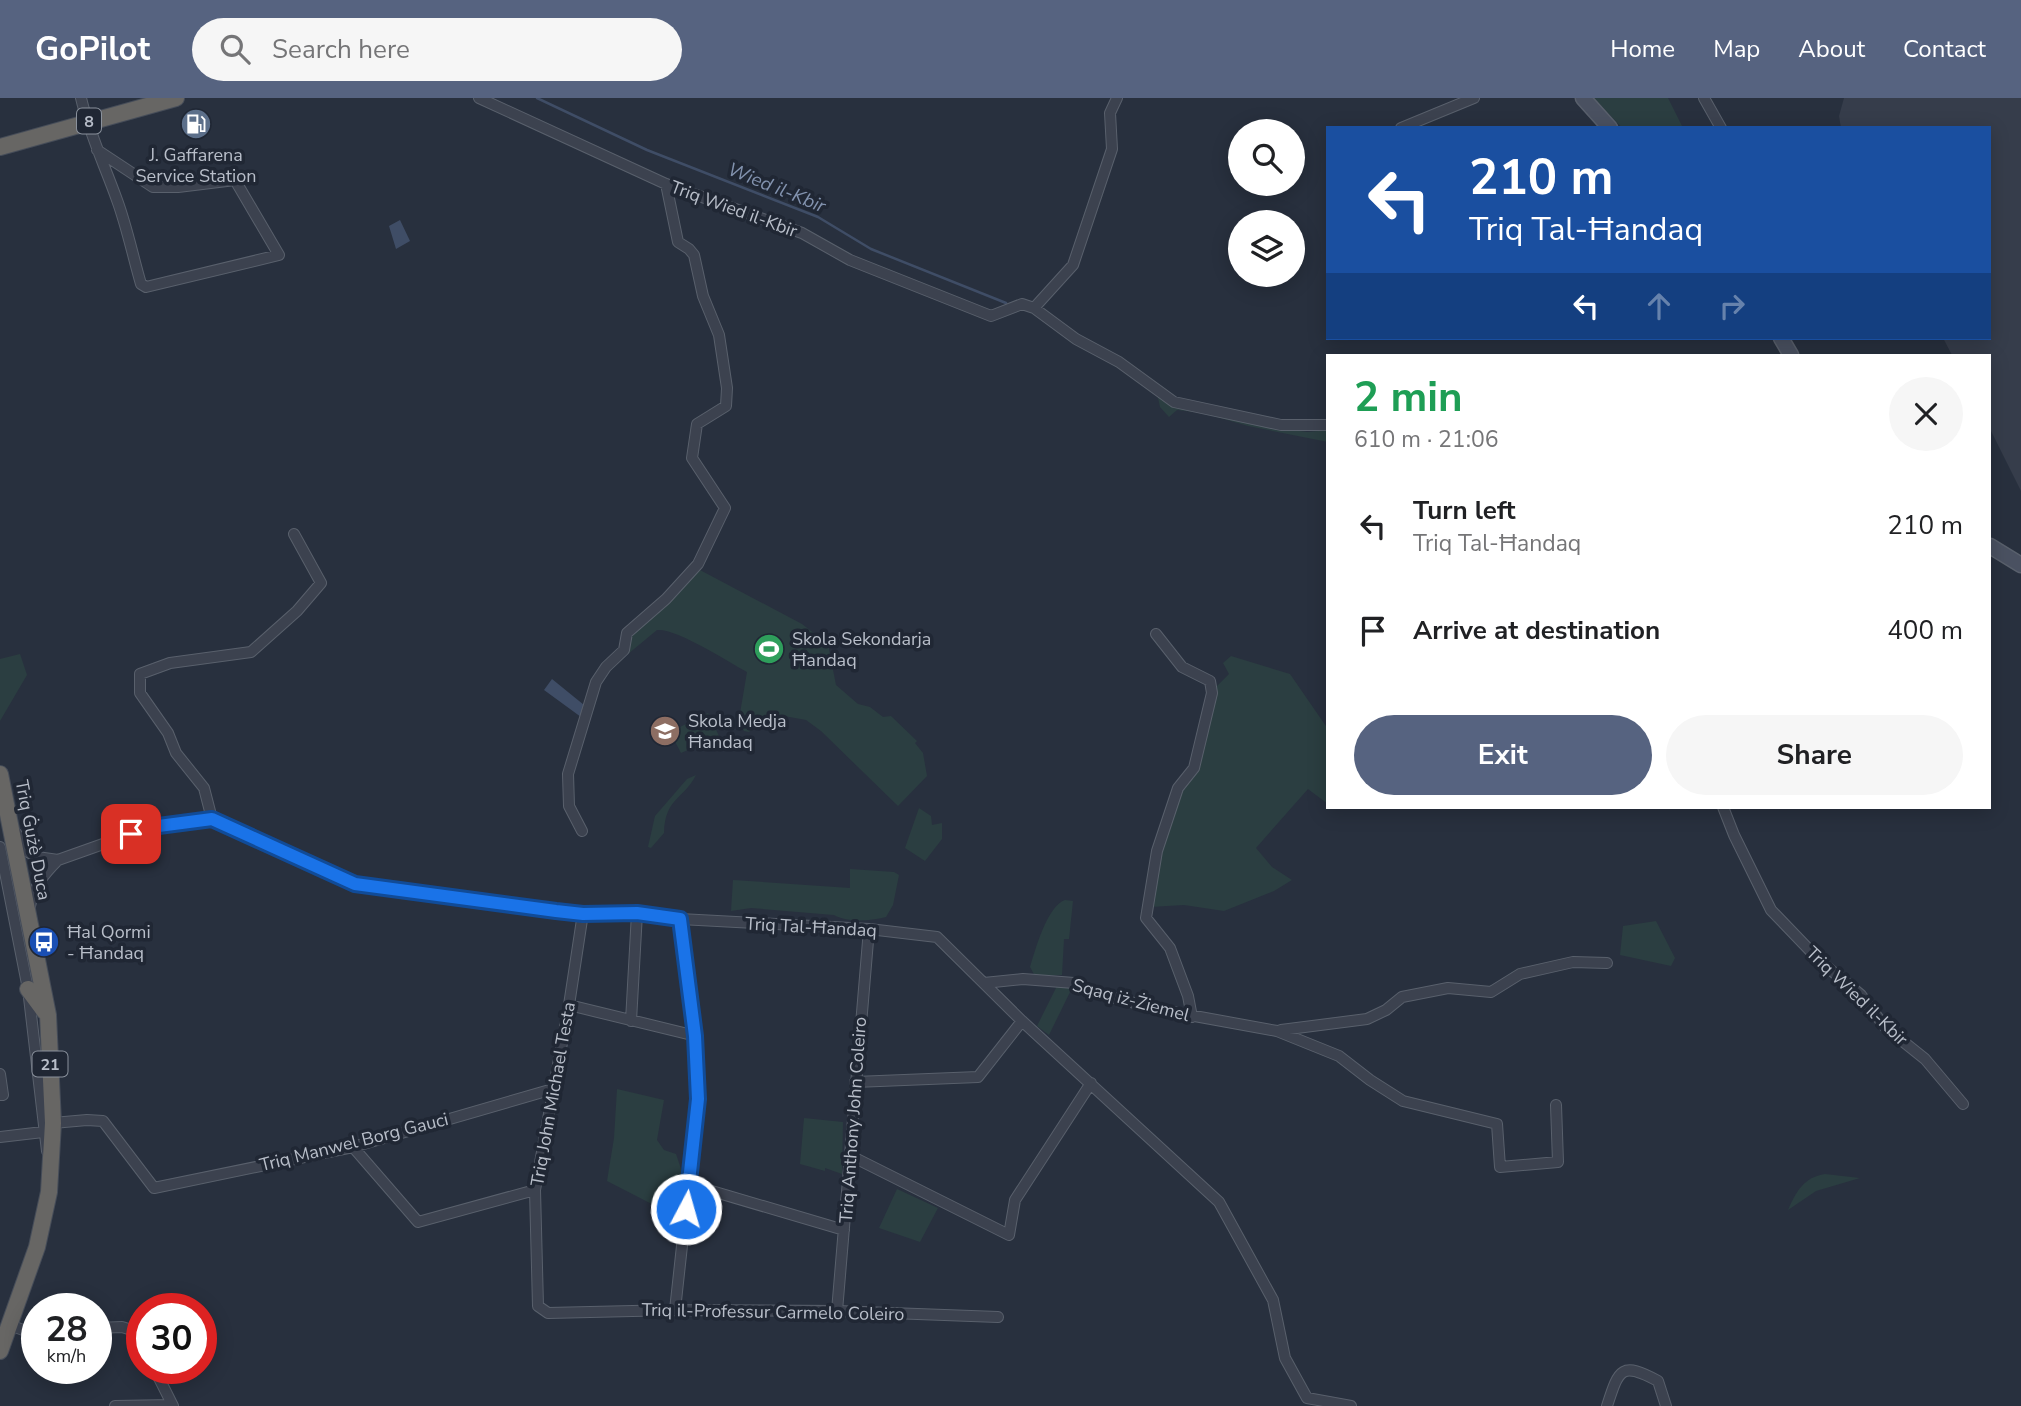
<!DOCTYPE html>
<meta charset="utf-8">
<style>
:root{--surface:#fff;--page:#f6f6f6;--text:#202124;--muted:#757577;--accent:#566380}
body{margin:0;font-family:"Nunito Sans",sans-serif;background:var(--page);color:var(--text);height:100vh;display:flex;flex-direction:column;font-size:26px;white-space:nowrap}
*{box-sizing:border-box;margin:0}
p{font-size:23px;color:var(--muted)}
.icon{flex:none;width:38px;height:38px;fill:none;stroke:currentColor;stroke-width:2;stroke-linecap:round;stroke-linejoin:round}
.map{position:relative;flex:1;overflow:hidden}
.drawer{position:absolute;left:1326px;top:256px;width:665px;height:455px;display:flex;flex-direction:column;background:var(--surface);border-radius:0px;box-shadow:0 4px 18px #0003}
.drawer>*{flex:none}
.top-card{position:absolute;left:1326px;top:28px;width:665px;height:214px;border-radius:0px;box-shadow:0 4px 18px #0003;background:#1a4fa0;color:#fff;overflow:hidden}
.buttons{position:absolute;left:1228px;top:21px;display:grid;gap:14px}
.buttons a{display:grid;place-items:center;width:77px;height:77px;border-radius:50%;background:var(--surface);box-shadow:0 4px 18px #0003;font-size:35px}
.speed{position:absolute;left:21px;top:1195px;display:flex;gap:14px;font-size:35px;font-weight:700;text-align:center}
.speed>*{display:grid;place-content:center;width:91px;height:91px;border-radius:50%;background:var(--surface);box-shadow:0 4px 18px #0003;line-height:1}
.speed small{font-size:18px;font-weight:400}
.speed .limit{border:10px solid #d22;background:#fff;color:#111}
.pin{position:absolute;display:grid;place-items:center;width:60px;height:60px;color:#fff;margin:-30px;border-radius:14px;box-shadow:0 4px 10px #0006}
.me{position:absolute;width:77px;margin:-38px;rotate:6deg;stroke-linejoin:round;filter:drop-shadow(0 0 5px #0008)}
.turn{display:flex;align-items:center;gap:24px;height:147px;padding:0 28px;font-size:32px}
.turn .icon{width:91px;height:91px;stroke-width:2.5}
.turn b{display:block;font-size:49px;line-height:60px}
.lanes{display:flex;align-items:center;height:66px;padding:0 28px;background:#0003;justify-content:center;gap:35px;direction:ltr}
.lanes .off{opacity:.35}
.round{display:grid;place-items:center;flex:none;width:74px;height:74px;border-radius:37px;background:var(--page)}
.summary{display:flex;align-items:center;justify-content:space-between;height:119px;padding:0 28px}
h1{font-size:42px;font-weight:700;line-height:52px;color:#1e9e55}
.cta{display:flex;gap:14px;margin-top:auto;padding:14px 28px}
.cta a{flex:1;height:80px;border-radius:42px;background:var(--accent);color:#fff;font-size:28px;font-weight:700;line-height:80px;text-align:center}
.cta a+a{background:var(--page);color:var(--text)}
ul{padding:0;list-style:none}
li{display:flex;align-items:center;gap:21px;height:105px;padding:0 28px}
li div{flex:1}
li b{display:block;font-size:26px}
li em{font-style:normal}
header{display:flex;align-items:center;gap:42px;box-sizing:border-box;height:98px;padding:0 35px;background:var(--accent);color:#fff}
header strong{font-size:33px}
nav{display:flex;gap:38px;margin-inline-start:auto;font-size:24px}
.search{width:490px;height:63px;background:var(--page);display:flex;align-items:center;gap:18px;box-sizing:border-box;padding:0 24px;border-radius:38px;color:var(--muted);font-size:26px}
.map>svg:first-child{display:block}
</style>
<header>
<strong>GoPilot</strong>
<div class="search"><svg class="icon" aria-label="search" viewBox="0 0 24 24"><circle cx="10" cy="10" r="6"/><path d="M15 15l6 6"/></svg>Search here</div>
<nav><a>Home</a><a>Map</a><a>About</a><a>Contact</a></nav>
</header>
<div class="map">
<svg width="2021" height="1308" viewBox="0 0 2021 1308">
<rect width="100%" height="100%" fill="#28303e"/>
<path fill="#363d4b" d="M 1844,0 L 2021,0 L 2021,393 L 1990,331 L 1990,257 L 1952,257 L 1943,240 L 1990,240 L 1990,30 L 1841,30 L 1839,18 Z"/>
<path fill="#2b3e41" d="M 1594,0 L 1668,0 L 1683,30 L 1622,30 Z
M 1156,291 L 1170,307 L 1259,327 L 1307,334 L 1328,332 L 1328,344 L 1248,328 L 1203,315 L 1177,312 L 1169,319 L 1160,309 Z
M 700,472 L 802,526 L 828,546 L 836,587 L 858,606 L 870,609 L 883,619 L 891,618 L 917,643 L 915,645 L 923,655 L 927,678 L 898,708 L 821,633 L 806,622 L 773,616 L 759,624 L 749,634 L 744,633 L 739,621 L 747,574 C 727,563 676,530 657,532 L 628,556 L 630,534 L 649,520 Z
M 20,556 L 27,577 L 0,623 L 0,561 Z
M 1231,558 L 1290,576 L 1328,631 L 1328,706 L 1308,691 L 1256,750 L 1272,769 L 1292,782 L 1274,793 L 1224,813 L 1184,807 L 1150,809 L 1163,743 L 1173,723 L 1182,693 L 1215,604 L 1217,588 L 1229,576 L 1223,565 Z
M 708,615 L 719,638 L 681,655 L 670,634 Z
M 696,677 C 683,702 665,700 664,735 L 651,750 L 648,749 L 655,718 L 687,681 Z
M 919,710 L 931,718 L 932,727 L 942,725 L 942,741 L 925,763 L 905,750 Z
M 850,771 L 894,774 L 899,777 L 893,807 L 886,819 C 869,823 849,825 834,817 L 751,810 L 731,813 L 733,782 L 850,790 Z
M 1065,802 L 1073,803 L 1069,841 L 1064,841 L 1062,877 L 1035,878 L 1030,869 C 1035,853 1047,808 1065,802 Z
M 1656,823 L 1675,860 L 1671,868 L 1620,857 L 1623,828 Z
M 1058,886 L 1073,888 L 1049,937 L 1037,928 Z
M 617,991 L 664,1002 L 657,1042 L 664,1052 L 676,1056 L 682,1074 L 677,1119 L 607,1083 L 614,1040 Z
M 804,1020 L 843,1024 L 842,1076 L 825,1070 L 825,1073 L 800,1066 Z
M 1825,1076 L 1860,1080 L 1816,1093 L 1788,1112 C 1796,1094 1804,1079 1825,1076 Z
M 897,1091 L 938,1110 L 920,1144 L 879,1130 Z"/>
<path fill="#3f4d66" d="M 400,122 L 410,143 L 396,151 L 389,128 Z
M 552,581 L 584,607 L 581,619 L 544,592 Z"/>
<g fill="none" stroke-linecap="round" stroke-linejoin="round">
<path stroke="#3f4d66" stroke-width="2.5" d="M 537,0 L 647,52 L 818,119 L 871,151 L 1006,205"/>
<g stroke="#59606c" stroke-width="12">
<path id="minor" d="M 81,0 C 89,35 105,68 117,102 C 127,129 133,159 141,186 L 146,189 L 279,157 L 235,82 L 178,89 L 153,89 L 97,52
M 479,0 L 666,86 L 802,135 L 850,162 L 991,218 L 1022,206 L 1034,210 L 1076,241 L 1119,264 L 1174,304 L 1281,327 L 1328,327
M 1704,0 L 1721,30
M 1401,30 L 1474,0
M 1034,210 L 1073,167 L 1112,51 L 1110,15 L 1117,0
M 1156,536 L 1182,569 L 1210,583 L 1212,595 L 1194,670 L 1178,690 L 1157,753 L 1146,820 L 1170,850 L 1188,898 L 1192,919
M 1723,709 L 1734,737 L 1771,812 L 1821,864 L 1861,897 L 1885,929 L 1925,961 L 1963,1006
M 212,721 L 204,690 L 176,655 L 168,635 L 140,595 L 140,576 L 170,565 L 251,554 L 297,513 L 321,485 L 294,436
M 582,733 L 569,708 L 568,676 L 596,584 L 606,569 L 624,552 L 627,535 L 666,501 L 698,466 L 725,410 L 692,360 L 697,326 L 726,308 L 727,290 L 719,237 L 703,198 L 694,157 L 689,151 L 678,144 L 666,86
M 16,735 L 28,754 L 37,759 L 58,762 L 151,729 L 212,721 L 355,786 L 475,803 L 583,815 L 637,815 L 680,821 L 869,831 L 937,839 L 1022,923 L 1219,1104 L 1273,1202 L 1285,1260 L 1307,1300 L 1351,1308
M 0,749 L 28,891 L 47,1053
M 30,808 C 34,788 44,776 58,762
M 583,815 L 569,907 L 535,1092 L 538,1208 L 548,1215 L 675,1212 L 837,1213 L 998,1219
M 984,885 L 1023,881 L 1074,885 L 1098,896 L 1167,913 L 1277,933 L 1339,958 L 1370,982 L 1403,1003 L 1497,1026 L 1500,1069 L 1558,1064 L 1556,1007
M 569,907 L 696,938
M 631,923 L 637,815
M 1281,932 L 1367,921 L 1386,912 L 1402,899 L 1448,890 L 1491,894 L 1520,876 L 1573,864 L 1607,865
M 0,976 L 3,997 L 0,997
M 855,984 L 978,979 L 1022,923
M 53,1025 L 87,1022 L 103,1023 L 154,1090 L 353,1049 L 553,991
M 0,1039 L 43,1034
M 353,1049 L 418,1124 L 535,1092
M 851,1058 L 1009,1137 L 1015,1102 L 1091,985
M 688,1086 L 844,1132
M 675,1212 L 698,1001 L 696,938 L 680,821
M 837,1213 L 869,831
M 10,1227 L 23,1232 L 37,1231
M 96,1230 L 122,1229 L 135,1233 L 142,1247
M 154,1270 L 173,1308
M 115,1308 L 172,1307
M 1607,1308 C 1619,1271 1621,1263 1658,1283 L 1666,1308"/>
</g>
<g stroke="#59606c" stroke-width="17">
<path id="secondary" d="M 1583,0 L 1610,30
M 1781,240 L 1791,257
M 1990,448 L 2021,467"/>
</g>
<g stroke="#464d59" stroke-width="18">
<path id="trunk" d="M 0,49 L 176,0
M 0,676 L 48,917 L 53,1025 L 49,1094 L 37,1149 L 0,1253
M 28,891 L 45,914"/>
</g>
<use href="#minor" stroke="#3c424f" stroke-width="10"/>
<use href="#secondary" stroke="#4a5161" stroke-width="14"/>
<use href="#trunk" stroke="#676664" stroke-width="16"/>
</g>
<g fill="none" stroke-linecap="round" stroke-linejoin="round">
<g stroke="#114b97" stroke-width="18">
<path id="route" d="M 131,736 L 151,729 L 212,721 L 355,786 L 556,813 L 583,816 L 637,815 L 680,821 L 695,938 L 698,1001 L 686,1111"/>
</g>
<use href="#route" stroke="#1a73e8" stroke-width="12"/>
</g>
<defs>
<g id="fuel-disc" transform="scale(1.575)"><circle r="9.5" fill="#5c6f8a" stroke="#202734"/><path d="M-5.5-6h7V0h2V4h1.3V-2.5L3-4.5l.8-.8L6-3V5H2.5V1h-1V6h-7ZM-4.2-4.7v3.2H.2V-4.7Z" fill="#fff"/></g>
<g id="stadium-disc" transform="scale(1.575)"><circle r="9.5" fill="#2e9e5b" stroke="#202734"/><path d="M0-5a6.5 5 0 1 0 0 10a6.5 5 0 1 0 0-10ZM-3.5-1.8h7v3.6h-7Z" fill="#fff"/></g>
<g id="school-disc" transform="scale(1.575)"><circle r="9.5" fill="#8d6e63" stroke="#202734"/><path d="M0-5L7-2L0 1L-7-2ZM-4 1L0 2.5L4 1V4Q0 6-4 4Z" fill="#fff"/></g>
<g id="bus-disc" transform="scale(1.575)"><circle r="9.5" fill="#1a4fb4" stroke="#202734"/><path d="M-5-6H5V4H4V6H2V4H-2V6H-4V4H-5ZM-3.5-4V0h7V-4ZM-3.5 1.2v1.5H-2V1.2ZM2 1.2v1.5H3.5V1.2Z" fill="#fff"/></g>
</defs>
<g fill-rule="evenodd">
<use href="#fuel-disc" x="196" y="26"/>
<use href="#stadium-disc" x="769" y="551"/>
<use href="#school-disc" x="665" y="633"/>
<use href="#bus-disc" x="44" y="844"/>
</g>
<g text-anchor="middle" stroke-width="7" stroke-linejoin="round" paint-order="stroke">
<g fill="#202734" stroke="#8a919c" stroke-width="2">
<rect x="77" y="10.5" width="24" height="25" rx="5"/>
<rect x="32.5" y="953.5" width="35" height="25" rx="5"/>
</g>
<g font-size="16" font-weight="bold" fill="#b8bec9">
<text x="89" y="29">8</text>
<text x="50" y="972">21</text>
</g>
<g font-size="18" fill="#b8bec9" stroke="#202734" text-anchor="start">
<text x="196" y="63" text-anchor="middle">J. Gaffarena<tspan x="196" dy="21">Service Station</tspan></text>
<text x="792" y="547">Skola Sekondarja<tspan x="792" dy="21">Ħandaq</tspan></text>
<text x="688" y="629">Skola Medja<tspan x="688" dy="21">Ħandaq</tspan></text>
<text x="67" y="840">Ħal Qormi<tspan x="67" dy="21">- Ħandaq</tspan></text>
</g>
<g font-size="18" fill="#b8bec9" stroke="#202734">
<text transform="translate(734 111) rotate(20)" y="6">Triq Wied il-Kbir</text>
<text transform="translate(33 742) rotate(79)" y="6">Triq Ġużè Duca</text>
<text transform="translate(811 829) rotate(3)" y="6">Triq Tal-Ħandaq</text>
<text transform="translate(1857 898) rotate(44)" y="6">Triq Wied il-Kbir</text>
<text transform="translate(1131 902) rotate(15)" y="6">Sqaq iż-Żiemel</text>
<text transform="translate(553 996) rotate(-80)" y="6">Triq John Michael Testa</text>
<text transform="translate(853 1022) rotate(-86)" y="6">Triq Anthony John Coleiro</text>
<text transform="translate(354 1044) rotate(-14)" y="6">Triq Manwel Borg Gauci</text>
<text transform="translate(773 1214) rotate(1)" y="6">Triq il-Professur Carmelo Coleiro</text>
</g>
<g font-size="19" font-style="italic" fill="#8292ae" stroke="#202734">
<text transform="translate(777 89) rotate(22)" y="7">Wied il-Kbir</text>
</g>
</g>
</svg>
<div class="buttons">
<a><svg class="icon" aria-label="search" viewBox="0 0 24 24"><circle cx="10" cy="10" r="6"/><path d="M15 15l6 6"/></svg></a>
<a><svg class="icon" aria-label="layers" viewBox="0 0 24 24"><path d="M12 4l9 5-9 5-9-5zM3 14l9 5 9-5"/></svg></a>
</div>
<div class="speed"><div>28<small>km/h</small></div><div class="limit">30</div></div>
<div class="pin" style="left:131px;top:736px;background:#d93025"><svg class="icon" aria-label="arrive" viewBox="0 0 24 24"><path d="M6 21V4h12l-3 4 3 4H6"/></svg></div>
<svg class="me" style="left:686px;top:1111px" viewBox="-20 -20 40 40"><circle r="17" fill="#1a73e8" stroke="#fff" stroke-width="3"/><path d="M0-11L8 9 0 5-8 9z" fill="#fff"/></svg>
<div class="top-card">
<div class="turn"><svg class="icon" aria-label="left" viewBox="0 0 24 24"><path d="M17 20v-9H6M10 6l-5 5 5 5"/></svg><div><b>210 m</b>Triq Tal-Ħandaq</div></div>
<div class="lanes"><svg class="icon" aria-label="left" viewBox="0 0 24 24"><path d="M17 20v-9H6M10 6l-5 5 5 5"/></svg><svg class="icon off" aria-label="ahead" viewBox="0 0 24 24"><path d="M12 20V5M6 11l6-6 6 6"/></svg><svg class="icon off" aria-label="right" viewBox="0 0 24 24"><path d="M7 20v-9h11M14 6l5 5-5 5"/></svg></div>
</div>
<section class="drawer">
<div class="summary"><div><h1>2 min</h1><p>610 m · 21:06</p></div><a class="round"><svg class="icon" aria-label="close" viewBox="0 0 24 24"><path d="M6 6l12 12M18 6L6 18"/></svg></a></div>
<ul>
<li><svg class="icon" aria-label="left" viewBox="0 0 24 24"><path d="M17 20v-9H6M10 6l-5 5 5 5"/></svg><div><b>Turn left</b><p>Triq Tal-Ħandaq</p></div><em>210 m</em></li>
<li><svg class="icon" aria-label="arrive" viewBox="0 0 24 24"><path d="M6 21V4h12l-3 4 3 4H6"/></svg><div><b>Arrive at destination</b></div><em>400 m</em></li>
</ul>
<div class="cta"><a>Exit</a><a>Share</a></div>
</section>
</div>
